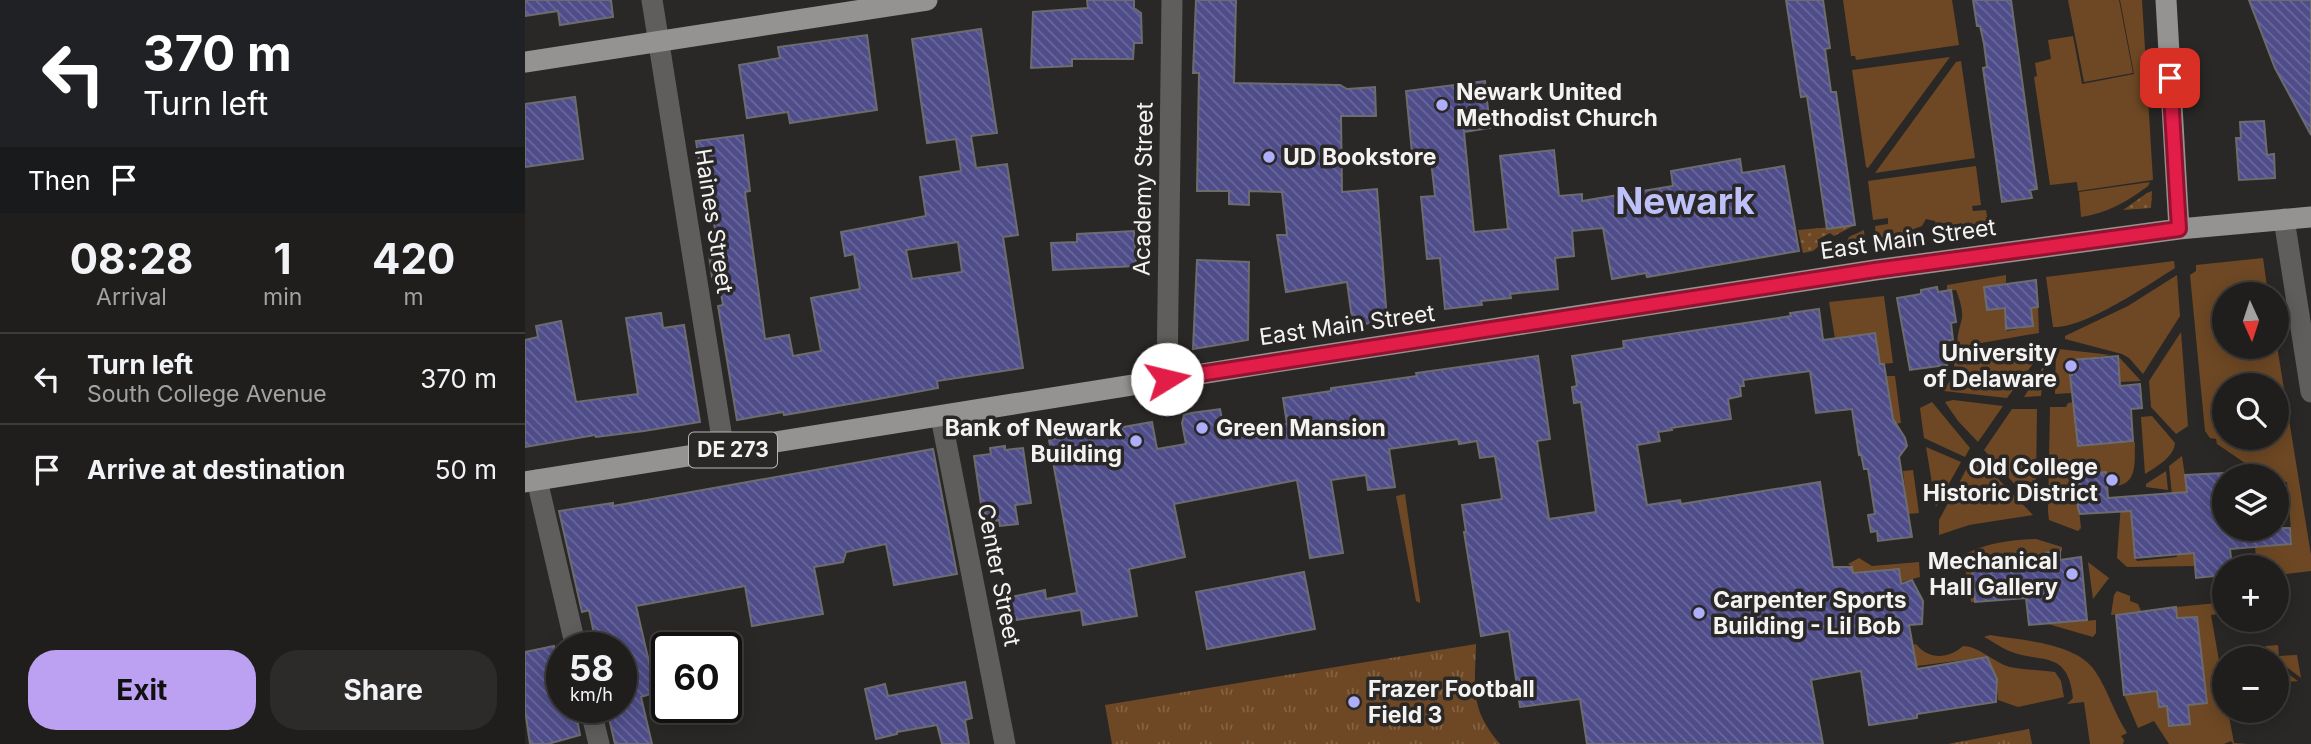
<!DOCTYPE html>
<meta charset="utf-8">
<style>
:root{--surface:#201e1c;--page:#2d2b29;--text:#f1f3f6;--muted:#a2a2a3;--line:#3d3c3b;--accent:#bca0f2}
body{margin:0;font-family:Inter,sans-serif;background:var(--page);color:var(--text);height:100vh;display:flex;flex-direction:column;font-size:26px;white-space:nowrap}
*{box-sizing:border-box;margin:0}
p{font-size:23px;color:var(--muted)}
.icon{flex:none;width:38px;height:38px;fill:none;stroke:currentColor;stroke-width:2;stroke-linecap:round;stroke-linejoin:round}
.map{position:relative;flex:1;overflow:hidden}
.drawer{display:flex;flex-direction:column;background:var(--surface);width:525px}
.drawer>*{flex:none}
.top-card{background:#202124;color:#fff;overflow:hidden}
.needle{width:46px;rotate:177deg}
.tools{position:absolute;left:1687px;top:282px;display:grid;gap:14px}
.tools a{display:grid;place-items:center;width:77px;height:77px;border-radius:50%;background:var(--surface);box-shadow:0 4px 18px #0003,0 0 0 2px var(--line);font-size:35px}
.speed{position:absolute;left:21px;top:632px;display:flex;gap:14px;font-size:35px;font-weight:700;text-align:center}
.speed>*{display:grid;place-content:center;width:91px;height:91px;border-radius:50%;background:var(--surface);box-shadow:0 4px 18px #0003,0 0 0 2px var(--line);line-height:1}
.speed small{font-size:18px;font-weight:400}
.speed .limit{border:4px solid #111;border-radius:10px;background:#fff;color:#111}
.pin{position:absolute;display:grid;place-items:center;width:60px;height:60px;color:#fff;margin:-30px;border-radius:14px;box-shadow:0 4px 10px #0006}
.me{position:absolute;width:77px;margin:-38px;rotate:81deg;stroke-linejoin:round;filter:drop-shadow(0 0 5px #0008)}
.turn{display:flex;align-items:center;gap:24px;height:147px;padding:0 28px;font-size:32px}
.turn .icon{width:91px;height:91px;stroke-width:2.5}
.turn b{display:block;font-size:49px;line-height:60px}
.then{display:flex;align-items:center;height:66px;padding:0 28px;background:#0003;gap:14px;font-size:26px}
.eta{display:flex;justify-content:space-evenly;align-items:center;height:119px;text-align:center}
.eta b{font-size:42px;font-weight:700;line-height:49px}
.cta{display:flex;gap:14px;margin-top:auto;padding:14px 28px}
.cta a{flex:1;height:80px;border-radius:28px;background:var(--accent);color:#111;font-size:28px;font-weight:700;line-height:80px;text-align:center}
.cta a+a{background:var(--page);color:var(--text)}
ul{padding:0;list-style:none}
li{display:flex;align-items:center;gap:21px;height:91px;padding:0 28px;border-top:2px solid var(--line)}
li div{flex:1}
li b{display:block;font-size:26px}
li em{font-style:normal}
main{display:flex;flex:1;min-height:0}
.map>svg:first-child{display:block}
</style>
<main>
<section class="drawer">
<div class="top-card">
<div class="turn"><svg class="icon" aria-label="left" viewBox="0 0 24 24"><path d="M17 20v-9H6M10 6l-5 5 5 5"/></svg><div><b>370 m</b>Turn left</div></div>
<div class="then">Then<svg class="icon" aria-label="arrive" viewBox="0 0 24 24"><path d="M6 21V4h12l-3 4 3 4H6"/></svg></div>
</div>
<div class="eta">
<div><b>08:28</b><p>Arrival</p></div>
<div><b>1</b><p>min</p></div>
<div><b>420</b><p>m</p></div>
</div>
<ul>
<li><svg class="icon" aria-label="left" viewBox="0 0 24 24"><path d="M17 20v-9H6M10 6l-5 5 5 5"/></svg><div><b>Turn left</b><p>South College Avenue</p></div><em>370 m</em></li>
<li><svg class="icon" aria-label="arrive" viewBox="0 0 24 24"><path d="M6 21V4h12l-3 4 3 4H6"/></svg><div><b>Arrive at destination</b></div><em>50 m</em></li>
</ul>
<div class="cta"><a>Exit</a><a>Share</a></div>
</section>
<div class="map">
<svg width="1786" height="744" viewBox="0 0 1786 744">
<defs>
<pattern id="park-tufts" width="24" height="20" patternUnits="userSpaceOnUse" patternTransform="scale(1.75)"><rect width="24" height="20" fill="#6e4824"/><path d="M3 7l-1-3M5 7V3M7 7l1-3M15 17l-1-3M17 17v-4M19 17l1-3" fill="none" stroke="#836344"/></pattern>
<pattern id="garden-dots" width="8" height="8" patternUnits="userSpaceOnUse" patternTransform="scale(1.75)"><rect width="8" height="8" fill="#6e4824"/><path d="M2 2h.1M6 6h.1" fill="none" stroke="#836344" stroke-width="1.8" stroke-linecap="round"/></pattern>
<pattern id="building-back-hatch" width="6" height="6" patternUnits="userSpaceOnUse" patternTransform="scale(1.75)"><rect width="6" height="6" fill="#4f4d89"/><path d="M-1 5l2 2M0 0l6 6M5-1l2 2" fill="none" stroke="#69679a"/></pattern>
</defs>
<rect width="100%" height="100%" fill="#2a2826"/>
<path fill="#6e4824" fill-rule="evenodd" d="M 1318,0 L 1427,0 L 1434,45 L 1331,60 L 1330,56 L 1326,56 Z
M 1543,0 L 1594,0 L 1608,73 L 1559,82 Z
M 1595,0 L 1617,0 L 1628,180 L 1553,191 L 1552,182 L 1525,185 L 1509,77 L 1512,76 L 1510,63 L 1526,59 L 1523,40 L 1548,36 L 1557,84 L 1609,74 Z
M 1425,57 L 1343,168 L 1341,167 L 1327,70 Z
M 1436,61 L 1450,158 L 1350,173 L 1431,62 Z
M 1451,166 L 1456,205 L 1447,206 L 1448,211 L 1461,210 L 1464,229 L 1416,236 L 1416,234 L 1424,232 L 1422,225 L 1419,223 L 1411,224 L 1410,221 L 1401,219 L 1397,226 L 1386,230 L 1388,238 L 1395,237 L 1396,239 L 1352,246 L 1350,226 L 1363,224 L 1363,218 L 1348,220 L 1343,181 Z
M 1625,182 L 1623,186 C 1602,202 1582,213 1556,217 L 1554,192 Z
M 1738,258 L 1743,294 L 1699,294 L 1699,346 L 1752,346 L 1786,555 L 1786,571 L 1752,575 L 1752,567 L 1732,567 L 1730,547 L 1767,543 L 1762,482 L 1752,482 L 1752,476 L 1739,476 L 1692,444 L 1691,439 L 1685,438 L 1680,431 L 1665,275 L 1671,271 L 1671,265 ZM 1699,385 L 1752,385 L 1752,438 L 1699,438 Z
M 1649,261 L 1650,268 C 1623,285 1559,329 1528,327 L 1521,277 Z
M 1481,275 L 1481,283 L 1459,288 L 1462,310 L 1480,308 L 1482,331 L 1508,326 L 1506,308 L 1513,307 L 1514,333 L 1433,347 C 1431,336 1435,328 1437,318 C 1438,309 1434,298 1431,290 L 1422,291 L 1422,285 Z
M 1652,275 L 1655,316 L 1618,374 L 1604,358 L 1597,354 L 1540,339 L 1540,336 L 1603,306 Z
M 1359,296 L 1368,363 L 1355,364 L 1350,333 L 1310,339 L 1304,302 Z
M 1656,332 L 1663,426 L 1651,434 L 1626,407 L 1624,381 Z
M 1517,347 L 1517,352 L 1482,398 L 1419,391 L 1428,375 L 1430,358 Z
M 1531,349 L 1534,349 L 1586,355 L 1547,360 L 1547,393 L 1530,394 Z
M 1593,356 L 1616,381 L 1595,382 Z
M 1519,365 L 1516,396 L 1499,397 Z
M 1361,376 L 1370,376 L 1376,423 L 1369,424 Z
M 1428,400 L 1478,406 L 1453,442 L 1433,421 L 1420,402 Z
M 1407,402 L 1445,448 L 1440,457 L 1399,438 L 1395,408 Z
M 1549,402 L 1553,446 L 1610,442 C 1609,459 1614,484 1590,486 L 1589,480 L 1584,480 L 1582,472 L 1550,475 L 1556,528 L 1553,531 L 1524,520 L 1523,512 L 1525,407 L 1541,407 L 1543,403 Z
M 1487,409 L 1512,409 L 1511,485 L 1509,501 L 1502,498 L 1459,450 Z
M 1627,416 L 1650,443 C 1649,457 1631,467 1620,474 L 1616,417 Z
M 1401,447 L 1436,462 L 1411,507 Z
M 1657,456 L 1664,503 L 1648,504 L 1644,466 Z
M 1452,457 L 1508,515 L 1444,525 L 1414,535 L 1414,520 L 1443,466 Z
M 1388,470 L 1394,513 L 1383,514 L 1378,471 Z
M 1641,471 L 1643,490 L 1621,487 L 1621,484 Z
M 880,494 L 895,600 L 895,603 L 891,601 L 871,496 Z
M 1605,497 L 1610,558 L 1612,561 L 1652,557 L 1649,527 L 1666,526 L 1670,566 L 1602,567 L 1592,558 L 1596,503 Z
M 1511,539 L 1537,547 L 1537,551 L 1521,553 L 1522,560 L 1447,568 L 1450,602 L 1446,602 L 1438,555 C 1462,543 1484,540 1511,539 Z
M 1334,558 L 1347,566 L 1394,562 L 1395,577 L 1376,582 L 1374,569 L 1328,573 L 1327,567 L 1323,564 Z
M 1563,562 L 1584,578 L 1568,599 Z
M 1592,591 L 1605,596 L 1605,601 L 1613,604 L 1616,611 L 1586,615 L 1589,595 Z
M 1692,603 L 1694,614 L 1686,615 L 1699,689 L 1699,710 L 1703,711 L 1709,743 L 1723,744 L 1708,744 L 1706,741 L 1699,744 L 1644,744 L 1629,721 L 1613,728 L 1599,695 L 1632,691 L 1634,706 L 1642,706 L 1644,726 L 1665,724 L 1663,705 L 1682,703 L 1672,617 L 1652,618 L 1651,607 Z
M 1571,620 L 1571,633 L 1568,637 L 1523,624 Z
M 1465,635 C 1495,640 1552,643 1570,671 C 1583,690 1589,713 1602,733 L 1596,736 L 1599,740 L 1598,744 L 1565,744 L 1559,702 L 1542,704 L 1548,698 C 1543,648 1515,664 1484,651 C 1475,647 1467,641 1459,637 Z
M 1391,644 C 1403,660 1424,659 1438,646 C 1454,646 1469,663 1485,667 C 1499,670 1515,670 1530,672 L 1536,681 L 1539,697 L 1493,707 L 1473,700 L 1472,679 L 1462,657 L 1392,666 L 1388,645 Z
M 1753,645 L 1754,656 L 1772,655 L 1776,678 L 1738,649 L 1741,646 Z
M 1752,666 L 1773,681 L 1760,682 L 1760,687 L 1752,687 Z"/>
<path fill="url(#park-tufts)" d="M 951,644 C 950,688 944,708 975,744 L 587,744 L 580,705 Z
M 1504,729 L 1507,744 L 1423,744 Z"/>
<path fill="url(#garden-dots)" d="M 1627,191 L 1626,208 L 1598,210 L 1622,193 Z
M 1330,225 L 1309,236 L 1305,233 L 1292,240 L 1295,245 L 1288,251 L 1278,253 L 1273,230 Z
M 1339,230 L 1340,248 L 1317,251 L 1324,237 Z"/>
<path fill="url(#building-back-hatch)" stroke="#6c6c6f" stroke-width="2" fill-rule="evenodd" d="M 0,0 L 86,0 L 88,17 L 35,25 L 33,11 L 0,16 Z
M 562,0 L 609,0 L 609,8 L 616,13 L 617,43 L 609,43 L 608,59 L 547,59 L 547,66 L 506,68 L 508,12 L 563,8 Z
M 671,0 L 711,0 L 709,83 L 815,85 L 822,89 L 850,87 L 851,116 L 816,116 L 817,192 L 852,189 L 862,320 L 828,326 L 822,282 L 761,292 L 752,235 L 762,235 L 757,192 L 724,191 L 724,205 L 704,204 L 704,191 L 672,191 L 674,73 L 668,73 Z
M 1261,0 L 1298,0 L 1305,48 L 1300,49 L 1306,92 L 1311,92 L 1330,225 L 1302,229 L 1282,96 L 1276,97 Z
M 1448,0 L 1486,0 L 1512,189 L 1505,190 L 1507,198 L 1477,202 L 1458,68 L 1462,67 L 1459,44 L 1455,26 L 1452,26 Z
M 1724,0 L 1786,0 L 1786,135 L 1750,68 Z
M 456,29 L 472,133 L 446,136 L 451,168 L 482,164 L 493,235 L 478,237 L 498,368 L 412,381 L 413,388 L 348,400 L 259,415 L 258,412 L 212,420 L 193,306 L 198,305 L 193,276 L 187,277 L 184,255 L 193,254 L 186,199 L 180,199 L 171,141 L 218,135 L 225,191 L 220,192 L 240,339 L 264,335 L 268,356 L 296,351 L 286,298 L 335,289 L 329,254 L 320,256 L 316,232 L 401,216 L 395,177 L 436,171 L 431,139 L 402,143 L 387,39 ZM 433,242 L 437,272 L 387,279 L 381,250 Z
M 342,35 L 352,110 L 265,123 L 263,112 L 222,118 L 214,65 L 255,58 L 253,47 Z
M 960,81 L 965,128 L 939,132 L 949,232 L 983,229 L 975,156 L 1029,150 L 1034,196 L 1057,194 L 1057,201 L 1148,186 L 1146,171 L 1215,159 L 1217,173 L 1259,166 L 1274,251 L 1122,277 L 1121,273 L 1087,279 L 1078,228 L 1047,231 L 1049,256 L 1030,258 L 1033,289 L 985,294 L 986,298 L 956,301 L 957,305 L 920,309 L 915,258 L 902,259 L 896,197 L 910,196 L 905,152 L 887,153 L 881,91 Z
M 50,97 L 58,159 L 0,167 L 0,104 Z
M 1739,121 L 1742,155 L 1749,154 L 1750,178 L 1714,180 L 1711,138 L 1716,138 L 1715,122 Z
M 609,231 L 611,266 L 528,270 L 526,243 L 552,242 L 552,234 Z
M 672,260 L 724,262 L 723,340 L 668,349 Z
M 1511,280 L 1513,307 L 1506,308 L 1508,326 L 1481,329 L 1480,308 L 1462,310 L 1459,287 Z
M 1412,287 L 1413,292 L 1426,290 L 1431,322 L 1426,323 L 1428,340 L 1418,341 L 1422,365 L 1385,370 L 1372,298 L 1396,294 L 1396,290 Z
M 1294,309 L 1298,340 L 1350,333 L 1355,364 L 1359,364 L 1368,419 L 1380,438 L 1382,446 L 1374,457 L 1387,537 L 1353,541 L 1352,531 L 1346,532 L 1343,515 L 1350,514 L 1343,469 L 1339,469 L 1336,454 L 1334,455 L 1327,409 L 1291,413 L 1285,371 L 1218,380 L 1219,386 L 1215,386 L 1216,396 L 1203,399 L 1206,419 L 1146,428 L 1147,430 L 1133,432 L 1135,441 L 1112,445 L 1122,505 L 1155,500 L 1156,504 L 1295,482 L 1308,567 L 1327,567 L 1328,573 L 1374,569 L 1376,584 L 1387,580 L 1398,601 L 1397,624 L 1384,625 L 1392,669 L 1462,657 L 1472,679 L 1471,702 L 1392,714 L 1392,718 L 1344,725 L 1336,671 L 1286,680 L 1298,744 L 1062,744 L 1055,699 L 995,707 L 984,631 L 956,636 L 939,532 L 941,532 L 937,505 L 977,499 L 970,456 L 955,458 L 952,441 L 934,444 L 933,439 L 864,449 L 870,487 L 843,490 L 841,475 L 806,480 L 818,553 L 785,558 L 772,480 L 649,504 L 660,557 L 604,569 L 612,616 L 558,625 L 556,610 L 485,621 L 484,614 L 478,614 L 476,601 L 481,598 L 520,590 L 521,599 L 552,593 L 524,440 L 627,422 L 632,449 L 661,444 L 657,423 L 659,415 L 666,413 L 695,409 L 700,435 L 762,424 L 758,398 L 806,391 L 806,388 L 892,376 L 891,373 L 1013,356 L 1025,439 L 1012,441 L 1024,519 L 1071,512 L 1056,402 L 1049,403 L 1047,387 L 1052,386 L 1047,356 L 1099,348 L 1098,341 L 1266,316 L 1265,313 Z
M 136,313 L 138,328 L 159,325 L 175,422 L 119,431 L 71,437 L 70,435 L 0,447 L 0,340 L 13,337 L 11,326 L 36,321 L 51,402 L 113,394 L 101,318 Z
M 1593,356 L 1595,386 L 1615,384 L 1617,408 L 1606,409 L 1608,441 L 1553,446 L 1545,375 L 1547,375 L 1546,360 Z
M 480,446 L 480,450 L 498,448 L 506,503 L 490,505 L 493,524 L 475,526 L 474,520 L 462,523 L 459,510 L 457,511 L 449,456 L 466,454 L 465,448 Z
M 408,449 L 432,574 L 369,585 L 361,544 L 321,552 L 318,562 L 289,567 L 298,614 L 227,626 L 220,586 L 111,606 L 131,692 L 116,697 L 127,744 L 90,744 L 83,714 L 96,711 L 96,648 L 72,648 L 64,610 L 57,612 L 34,511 L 88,503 L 88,506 Z
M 1581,472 L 1583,498 L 1662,492 L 1660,475 L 1699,473 L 1699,528 L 1765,528 L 1766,544 L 1705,549 L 1707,567 L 1699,567 L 1699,575 L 1671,578 L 1669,553 L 1610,558 L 1606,511 L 1555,514 L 1553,508 L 1550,475 Z
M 1535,551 L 1535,560 L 1556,557 L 1562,620 L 1504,625 L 1501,598 L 1450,602 L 1447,568 L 1520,560 L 1520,553 Z
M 779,572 L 790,629 L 682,649 L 671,592 Z
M 1651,607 L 1652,618 L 1672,617 L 1682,703 L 1663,705 L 1665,724 L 1644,726 L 1642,706 L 1634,707 L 1632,691 L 1599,695 L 1591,615 Z
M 29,646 L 37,680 L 37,707 L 44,707 L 47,721 L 52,719 L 55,735 L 23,744 L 5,744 L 0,710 L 0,652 Z
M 440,682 L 447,718 L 440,720 L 444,744 L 417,744 L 412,725 L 372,732 L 372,734 L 351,739 L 340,689 L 360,684 L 363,696 Z"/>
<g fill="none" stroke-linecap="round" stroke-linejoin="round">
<path stroke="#5f5e5d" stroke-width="21" d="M 127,0 L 199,451
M 1759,219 L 1786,392
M 642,379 L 647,0
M 416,417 L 480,744
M 12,480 L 51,648
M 65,707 L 74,744"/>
<path stroke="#959391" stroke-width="21" d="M 1641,0 L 1654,229
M 0,62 L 402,0
M 0,482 L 745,363 L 1350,270 L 1654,229 L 1786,217"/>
</g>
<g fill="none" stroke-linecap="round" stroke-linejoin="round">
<g stroke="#92132f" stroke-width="18">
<path id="route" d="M 642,379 L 1350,270 L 1654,229 L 1645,78"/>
</g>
<use href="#route" stroke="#e11d48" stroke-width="12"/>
</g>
<g fill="#aeaefb" stroke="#2a2826" stroke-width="2.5">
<circle cx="917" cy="105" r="7"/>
<circle cx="744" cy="157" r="7"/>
<circle cx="1546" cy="366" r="7"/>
<circle cx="677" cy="428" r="7"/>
<circle cx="611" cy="441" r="7"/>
<circle cx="1587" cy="480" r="7"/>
<circle cx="1547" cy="574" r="7"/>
<circle cx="1174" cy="613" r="7"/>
<circle cx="829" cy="702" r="7"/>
</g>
<g text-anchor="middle" stroke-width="7" stroke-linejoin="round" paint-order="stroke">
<rect fill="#2a2826" stroke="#b7b6b5" stroke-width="2" x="164" y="432.5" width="88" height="35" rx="5"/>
<g font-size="21" font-weight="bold" fill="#f4f3f2">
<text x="208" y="457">DE 273</text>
</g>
<g font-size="23" font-weight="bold" fill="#f4f3f2" stroke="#2a2826" text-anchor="start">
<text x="931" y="100">Newark United<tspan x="931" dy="26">Methodist Church</tspan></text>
<text x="758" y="165">UD Bookstore</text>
<text x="1532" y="361" text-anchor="end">University<tspan x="1532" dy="26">of Delaware</tspan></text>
<text x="597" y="436" text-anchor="end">Bank of Newark<tspan x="597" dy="26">Building</tspan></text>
<text x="691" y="436">Green Mansion</text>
<text x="1573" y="475" text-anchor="end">Old College<tspan x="1573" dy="26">Historic District</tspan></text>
<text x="1533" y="569" text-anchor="end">Mechanical<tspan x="1533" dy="26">Hall Gallery</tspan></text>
<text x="1188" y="608">Carpenter Sports<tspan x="1188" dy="26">Building - Lil Bob</tspan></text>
<text x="843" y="697">Frazer Football<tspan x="843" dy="26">Field 3</tspan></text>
</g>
<g font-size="23" fill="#f4f3f2" stroke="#2a2826">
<text transform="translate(618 189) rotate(-89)" y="8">Academy Street</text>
<text transform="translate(189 221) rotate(81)" y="8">Haines Street</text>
<text transform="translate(1383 239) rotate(-8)" y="8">East Main Street</text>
<text transform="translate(822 325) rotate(-8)" y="8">East Main Street</text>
<text transform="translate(474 575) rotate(79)" y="8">Center Street</text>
</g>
<g font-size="37" font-weight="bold" fill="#bec0f9" stroke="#2a2826">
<text x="1160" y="214">Newark</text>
</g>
</g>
</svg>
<div class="tools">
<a><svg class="needle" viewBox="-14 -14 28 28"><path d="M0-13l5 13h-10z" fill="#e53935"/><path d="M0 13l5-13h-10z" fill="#a2a2a3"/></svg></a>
<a><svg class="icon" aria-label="search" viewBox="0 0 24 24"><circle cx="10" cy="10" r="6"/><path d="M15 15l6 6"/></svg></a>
<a><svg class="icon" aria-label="layers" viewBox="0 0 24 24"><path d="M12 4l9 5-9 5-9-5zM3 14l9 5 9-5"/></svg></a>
<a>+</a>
<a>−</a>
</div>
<div class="speed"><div>58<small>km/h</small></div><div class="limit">60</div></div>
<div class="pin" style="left:1645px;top:78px;background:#d93025"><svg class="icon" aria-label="arrive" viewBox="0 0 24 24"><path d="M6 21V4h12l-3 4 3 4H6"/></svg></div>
<svg class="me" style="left:642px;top:379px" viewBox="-20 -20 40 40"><circle r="19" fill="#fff"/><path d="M0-13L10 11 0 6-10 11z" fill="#e11d48"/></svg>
</div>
</main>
